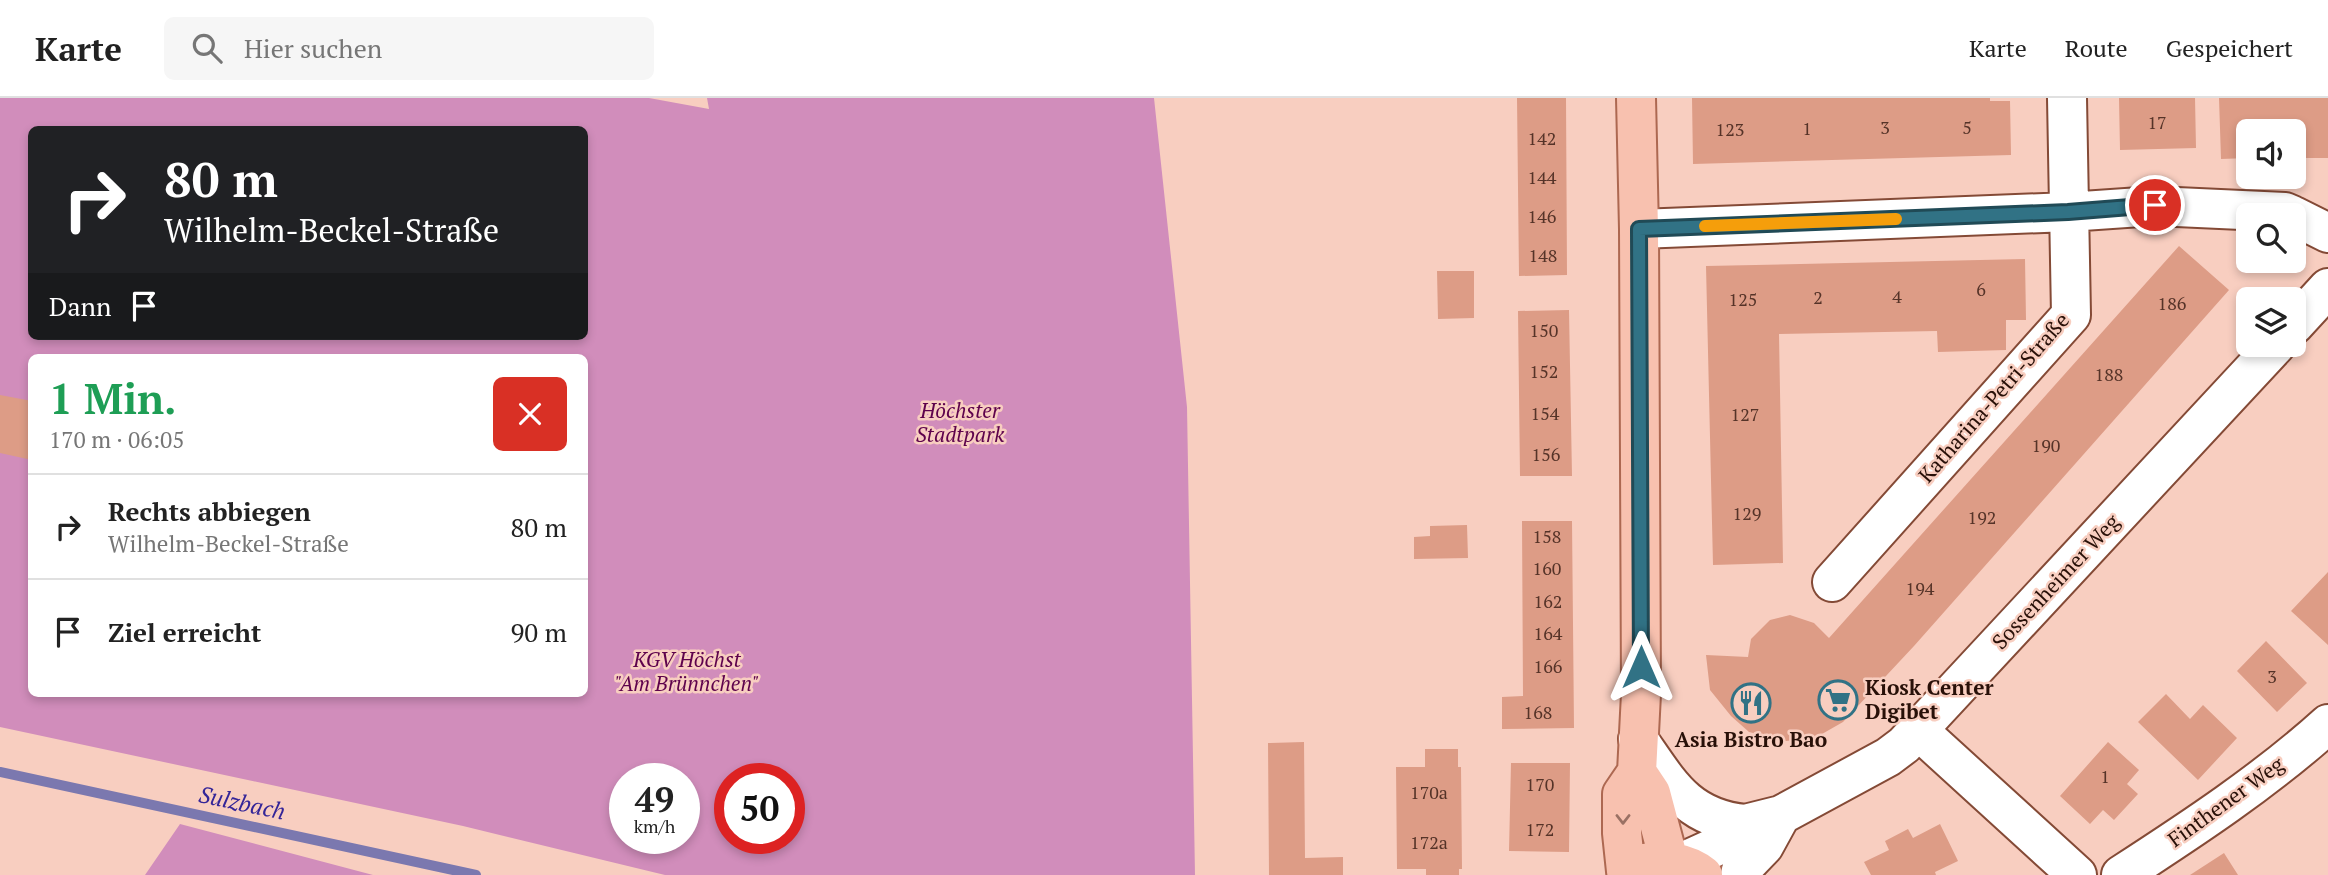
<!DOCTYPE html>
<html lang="de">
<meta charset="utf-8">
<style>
:root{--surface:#fff;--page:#f6f6f6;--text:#222;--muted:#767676;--line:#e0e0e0}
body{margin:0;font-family:"PT Serif",serif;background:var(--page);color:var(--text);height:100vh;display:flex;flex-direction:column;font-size:26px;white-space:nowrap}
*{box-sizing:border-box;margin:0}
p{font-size:23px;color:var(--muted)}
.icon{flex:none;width:38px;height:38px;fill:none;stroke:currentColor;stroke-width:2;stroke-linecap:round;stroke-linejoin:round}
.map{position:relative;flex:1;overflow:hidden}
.sheet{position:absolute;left:28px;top:256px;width:560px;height:343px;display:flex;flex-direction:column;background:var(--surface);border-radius:10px;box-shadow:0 4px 10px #0003}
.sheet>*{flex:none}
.banner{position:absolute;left:28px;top:28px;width:560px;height:214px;border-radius:10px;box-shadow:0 4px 10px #0003;background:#202124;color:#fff;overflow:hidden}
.fabs{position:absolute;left:2236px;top:21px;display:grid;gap:14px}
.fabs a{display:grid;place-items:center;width:70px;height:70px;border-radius:10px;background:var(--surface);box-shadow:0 4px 10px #0003;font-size:35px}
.speed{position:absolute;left:609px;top:665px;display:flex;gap:14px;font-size:35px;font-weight:700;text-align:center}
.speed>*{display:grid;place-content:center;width:91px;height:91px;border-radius:50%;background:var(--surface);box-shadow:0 4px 10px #0003;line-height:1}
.speed small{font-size:18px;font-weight:400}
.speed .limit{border:10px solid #d22;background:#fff;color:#111}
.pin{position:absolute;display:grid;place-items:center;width:60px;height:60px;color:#fff;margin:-30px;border:4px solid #fff;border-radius:50%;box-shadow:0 2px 7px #0007}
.me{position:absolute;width:77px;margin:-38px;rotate:0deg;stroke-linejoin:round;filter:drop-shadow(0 0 5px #0008)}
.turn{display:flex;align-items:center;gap:24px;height:147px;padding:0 21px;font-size:32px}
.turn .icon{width:91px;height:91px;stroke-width:2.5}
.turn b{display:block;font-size:49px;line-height:60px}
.then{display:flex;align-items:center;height:66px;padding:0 21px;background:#0003;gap:14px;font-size:26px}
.round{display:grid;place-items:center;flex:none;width:74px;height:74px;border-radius:10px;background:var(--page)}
.summary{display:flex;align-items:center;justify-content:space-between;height:119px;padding:0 21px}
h1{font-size:42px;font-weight:600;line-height:52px;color:#1e9e55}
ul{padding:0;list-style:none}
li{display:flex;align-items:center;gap:21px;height:105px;padding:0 21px;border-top:2px solid var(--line)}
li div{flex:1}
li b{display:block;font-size:26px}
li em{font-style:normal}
header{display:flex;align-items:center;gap:42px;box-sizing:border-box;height:98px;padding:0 35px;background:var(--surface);border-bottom:2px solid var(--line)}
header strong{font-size:33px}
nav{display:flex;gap:38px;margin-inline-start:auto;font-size:24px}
.search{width:490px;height:63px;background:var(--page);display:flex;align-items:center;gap:18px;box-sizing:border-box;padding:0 24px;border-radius:10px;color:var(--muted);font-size:26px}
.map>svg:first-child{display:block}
</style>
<header>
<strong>Karte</strong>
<div class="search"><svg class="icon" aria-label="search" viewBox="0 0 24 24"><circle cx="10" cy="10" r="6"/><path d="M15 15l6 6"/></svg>Hier suchen</div>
<nav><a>Karte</a><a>Route</a><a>Gespeichert</a></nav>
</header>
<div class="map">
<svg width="2328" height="777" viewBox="0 0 2328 777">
<rect width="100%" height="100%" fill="#f8cec0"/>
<path fill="#d18dbb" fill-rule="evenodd" d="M 0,0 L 649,0 L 709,11 L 707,0 L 1154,0 L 1187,309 L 1195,777 L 665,777 L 463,728 L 0,629 ZM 32,32 L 584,32 L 584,238 L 32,238 ZM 32,259 L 584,259 L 584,595 L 32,595 ZM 625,681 L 684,681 L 684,740 L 625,740 ZM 730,681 L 789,681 L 789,740 L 730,740 Z
M 180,726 L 373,777 L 145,777 Z"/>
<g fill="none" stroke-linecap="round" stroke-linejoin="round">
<path stroke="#7b78af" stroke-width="10" d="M 0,674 L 476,777"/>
</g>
<path fill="#dd9c86" d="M 1517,0 L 1566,0 L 1567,177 L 1519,178 Z
M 1692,0 L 1990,0 L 1990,3 L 2010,3 L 2011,57 L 1693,66 Z
M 2119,0 L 2195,0 L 2196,50 L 2120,52 Z
M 2219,0 L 2328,0 L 2328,60 L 2294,60 L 2294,33 L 2249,33 L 2249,60 L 2221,61 Z
M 2179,148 L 2229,192 L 1914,548 L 1843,624 L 1815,640 L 1786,643 L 1749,634 L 1731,618 L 1710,592 L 1706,557 L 1748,559 L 1751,541 L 1770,522 L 1790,517 L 1814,525 L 1829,540 Z
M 2025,161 L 2026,222 L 2006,222 L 2006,252 L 1938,254 L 1937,233 L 1779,236 L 1783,465 L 1713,467 L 1706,168 Z
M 1437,173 L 1474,173 L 1474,220 L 1438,221 Z
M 1569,212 L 1572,378 L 1520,378 L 1518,213 Z
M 0,297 L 32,303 L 32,362 L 0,355 Z
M 1522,423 L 1572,423 L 1574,630 L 1502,631 L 1502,599 L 1523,598 Z
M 1467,427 L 1468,460 L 1414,461 L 1414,439 L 1430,438 L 1430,428 Z
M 2328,474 L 2328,547 L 2291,513 Z
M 2266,543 L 2307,585 L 2277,614 L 2237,573 Z
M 2166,596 L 2190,621 L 2203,607 L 2237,640 L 2198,682 L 2138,624 Z
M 1304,644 L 1305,760 L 1343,759 L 1343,777 L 1269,777 L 1268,645 Z
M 2108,644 L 2139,672 L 2127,686 L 2138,696 L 2114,722 L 2103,712 L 2090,726 L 2060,698 Z
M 1425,651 L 1458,651 L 1458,669 L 1461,669 L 1462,771 L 1459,771 L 1459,777 L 1426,777 L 1426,771 L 1397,771 L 1396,669 L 1425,669 Z
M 1511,665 L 1570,665 L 1569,754 L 1509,753 Z
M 1940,726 L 1958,763 L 1935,774 L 1936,777 L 1871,777 L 1864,764 L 1889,752 L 1885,743 L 1908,731 L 1913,740 Z
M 2224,755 L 2238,777 L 2190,777 Z"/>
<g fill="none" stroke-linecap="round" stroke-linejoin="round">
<g stroke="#844a36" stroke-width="42">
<path id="minor" d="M 2294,118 L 2328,135
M 1639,131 L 2068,114 L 2155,108 L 2285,114 L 2292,117
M 2294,227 L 2328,190
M 1832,484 L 2071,217 L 2067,0
M 1918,632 L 2077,777
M 1638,641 C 1669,685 1686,720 1745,726
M 1680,765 L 1713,750 L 1745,726 L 1781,717 L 1888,659 L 1904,647 L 2276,247
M 1740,777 L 1741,772 L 1764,748 L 1781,717
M 2121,777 C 2192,731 2265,683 2328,626"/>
</g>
<g stroke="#ad6851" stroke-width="42">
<path id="major" d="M 1637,674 L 1651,695 L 1669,763
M 1645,765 C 1665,761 1687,764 1703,777
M 1626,773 L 1622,735 L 1622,696 L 1637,674 L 1641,596 L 1639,131 L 1636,0"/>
</g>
<use href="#minor" stroke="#fff" stroke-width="38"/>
<use href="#major" stroke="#f8c1af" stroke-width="38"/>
</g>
<defs><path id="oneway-chevron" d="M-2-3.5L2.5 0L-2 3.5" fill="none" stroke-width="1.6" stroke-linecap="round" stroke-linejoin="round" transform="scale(1.75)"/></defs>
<use stroke="#9a7164" href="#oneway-chevron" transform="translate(1623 721) rotate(90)"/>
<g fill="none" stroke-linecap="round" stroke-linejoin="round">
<g stroke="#204a56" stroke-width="18">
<path id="route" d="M 1641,569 L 1639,131 L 2068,114 L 2155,107"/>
</g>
<use href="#route" stroke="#317285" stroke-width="12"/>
<path stroke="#f59e0b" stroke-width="12" d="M 1705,128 L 1896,121"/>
</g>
<defs>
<g id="supermarket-ring" transform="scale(2.0125)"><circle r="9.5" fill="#f8cec0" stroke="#317285" stroke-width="1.5"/><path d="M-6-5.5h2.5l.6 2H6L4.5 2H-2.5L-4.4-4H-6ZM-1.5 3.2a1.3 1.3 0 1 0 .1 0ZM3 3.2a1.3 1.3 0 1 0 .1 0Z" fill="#317285"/></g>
<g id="restaurant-ring" transform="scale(2.0125)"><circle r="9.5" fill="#f8cec0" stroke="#317285" stroke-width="1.5"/><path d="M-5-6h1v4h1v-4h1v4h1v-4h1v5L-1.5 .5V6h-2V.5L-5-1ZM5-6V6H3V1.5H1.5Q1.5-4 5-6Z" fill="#317285"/></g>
</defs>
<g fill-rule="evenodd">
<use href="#supermarket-ring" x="1838" y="602"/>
<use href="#restaurant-ring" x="1751" y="605"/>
</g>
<g text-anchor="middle" stroke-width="5" stroke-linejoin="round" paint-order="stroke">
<g font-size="18" fill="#553328">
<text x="2157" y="31">17</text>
<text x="1885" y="36">3</text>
<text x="1967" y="36">5</text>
<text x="1807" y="37">1</text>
<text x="1730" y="38">123</text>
<text x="1542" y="47">142</text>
<text x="1542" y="86">144</text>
<text x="1542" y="125">146</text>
<text x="1543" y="164">148</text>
<text x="1981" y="198">6</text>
<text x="1897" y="205">4</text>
<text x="1818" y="206">2</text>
<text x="1743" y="208">125</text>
<text x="2172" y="212">186</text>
<text x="1544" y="239">150</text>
<text x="1544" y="280">152</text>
<text x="2109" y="283">188</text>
<text x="1545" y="322">154</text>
<text x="1745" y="323">127</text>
<text x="2046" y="354">190</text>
<text x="1546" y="363">156</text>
<text x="1747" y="422">129</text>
<text x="1982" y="426">192</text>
<text x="1547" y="445">158</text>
<text x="1547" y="477">160</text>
<text x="1920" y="497">194</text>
<text x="1548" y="510">162</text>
<text x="1548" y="542">164</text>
<text x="1548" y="575">166</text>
<text x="2272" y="585">3</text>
<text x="1538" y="621">168</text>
<text x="2105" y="685">1</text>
<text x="1540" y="693">170</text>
<text x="1429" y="701">170a</text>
<text x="1540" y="738">172</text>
<text x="1429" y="751">172a</text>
</g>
<g font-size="21" fill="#281008" stroke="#f8cec0">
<text transform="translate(1994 300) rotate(-49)" y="7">Katharina-Petri-Straße</text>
<text transform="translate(2056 484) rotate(-47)" y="7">Sossenheimer Weg</text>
<text transform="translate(2226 704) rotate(-36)" y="7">Finthener Weg</text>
</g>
<g font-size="21" font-style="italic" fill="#5e024c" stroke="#f8cec0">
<text x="960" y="320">Höchster<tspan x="960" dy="24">Stadtpark</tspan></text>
<text x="687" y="569">KGV Höchst<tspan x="687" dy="24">"Am Brünnchen"</tspan></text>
</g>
<g font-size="21" font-weight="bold" fill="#281008" stroke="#f8cec0" text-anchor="start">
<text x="1865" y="597">Kiosk Center<tspan x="1865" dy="24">Digibet</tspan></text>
<text x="1751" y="649" text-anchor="middle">Asia Bistro Bao</text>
</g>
<g font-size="23" font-style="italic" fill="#342598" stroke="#f8cec0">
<text transform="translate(242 705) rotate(12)" y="8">Sulzbach</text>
</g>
</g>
</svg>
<div class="fabs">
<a><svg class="icon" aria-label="sound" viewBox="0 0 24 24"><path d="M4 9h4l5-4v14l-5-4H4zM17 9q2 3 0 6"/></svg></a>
<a><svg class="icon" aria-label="search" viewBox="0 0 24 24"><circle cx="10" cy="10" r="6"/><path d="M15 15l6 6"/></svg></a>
<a><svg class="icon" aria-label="layers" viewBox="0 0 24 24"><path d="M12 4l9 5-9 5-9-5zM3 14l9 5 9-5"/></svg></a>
</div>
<div class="speed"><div>49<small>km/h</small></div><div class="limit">50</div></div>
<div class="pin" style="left:2155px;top:107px;background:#d93025"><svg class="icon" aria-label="arrive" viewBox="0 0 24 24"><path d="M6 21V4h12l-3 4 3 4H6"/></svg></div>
<svg class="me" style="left:1641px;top:569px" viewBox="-20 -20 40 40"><path d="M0-17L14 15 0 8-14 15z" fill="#317285" stroke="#fff" stroke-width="4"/></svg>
<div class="banner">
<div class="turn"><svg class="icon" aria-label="right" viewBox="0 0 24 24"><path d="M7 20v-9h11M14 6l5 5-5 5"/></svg><div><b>80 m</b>Wilhelm-Beckel-Straße</div></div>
<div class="then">Dann<svg class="icon" aria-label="arrive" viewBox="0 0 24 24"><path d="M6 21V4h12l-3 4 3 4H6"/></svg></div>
</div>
<section class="sheet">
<div class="summary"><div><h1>1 Min.</h1><p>170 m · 06:05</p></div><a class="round" style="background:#d93025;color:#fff"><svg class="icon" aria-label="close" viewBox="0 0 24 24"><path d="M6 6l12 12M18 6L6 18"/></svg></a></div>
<ul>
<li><svg class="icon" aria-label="right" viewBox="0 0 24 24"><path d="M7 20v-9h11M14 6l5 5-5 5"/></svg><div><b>Rechts abbiegen</b><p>Wilhelm-Beckel-Straße</p></div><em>80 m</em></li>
<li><svg class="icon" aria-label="arrive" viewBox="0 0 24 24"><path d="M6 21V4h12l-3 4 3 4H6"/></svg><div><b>Ziel erreicht</b></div><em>90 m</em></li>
</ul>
</section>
</div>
